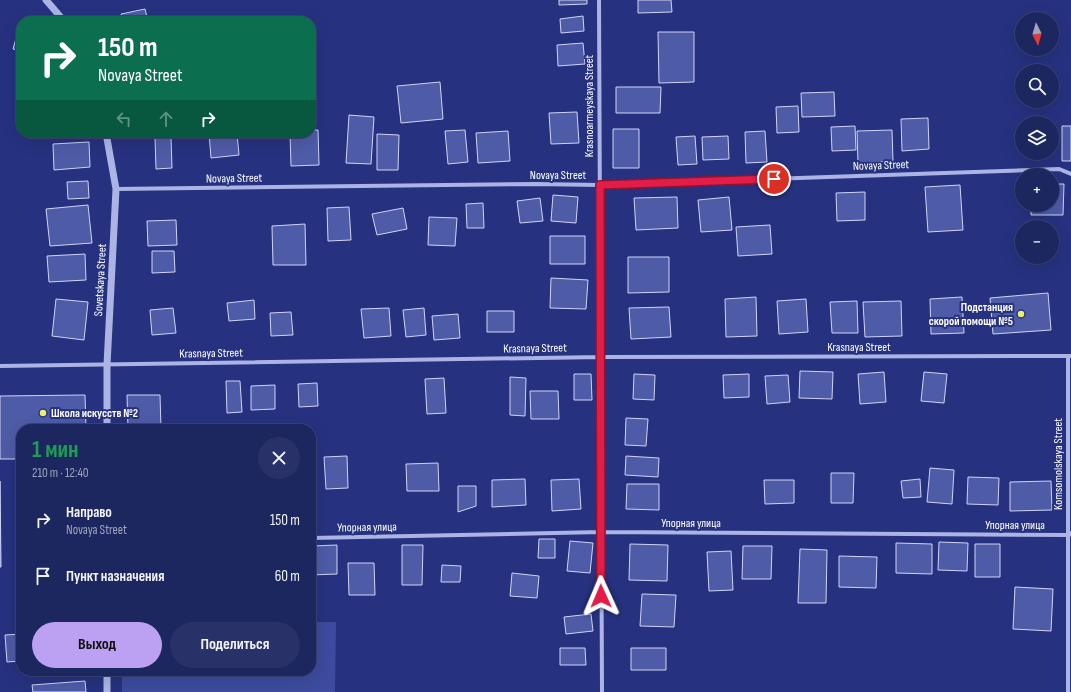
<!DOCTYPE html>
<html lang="ru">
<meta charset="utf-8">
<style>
:root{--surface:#1c265f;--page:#293268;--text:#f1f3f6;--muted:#a0a5bd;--line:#3a4374;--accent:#bca0f2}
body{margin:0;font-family:"Sofia Sans Condensed",sans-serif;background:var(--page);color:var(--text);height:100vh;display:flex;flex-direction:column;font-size:15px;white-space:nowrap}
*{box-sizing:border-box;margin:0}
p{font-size:13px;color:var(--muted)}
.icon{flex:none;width:22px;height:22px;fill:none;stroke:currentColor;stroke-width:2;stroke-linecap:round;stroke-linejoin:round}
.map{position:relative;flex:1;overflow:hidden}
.details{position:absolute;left:16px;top:424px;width:300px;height:252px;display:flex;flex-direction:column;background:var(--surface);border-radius:16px;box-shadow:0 4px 16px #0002,0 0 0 1px var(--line)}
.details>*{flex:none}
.hud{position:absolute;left:16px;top:16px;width:300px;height:122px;border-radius:16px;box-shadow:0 4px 16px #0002,0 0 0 1px var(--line);background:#0b6e4f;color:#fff;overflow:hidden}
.needle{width:26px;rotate:175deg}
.fabs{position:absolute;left:1015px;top:12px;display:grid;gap:8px}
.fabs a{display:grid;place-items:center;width:44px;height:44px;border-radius:50%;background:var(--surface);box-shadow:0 4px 16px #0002,0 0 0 1px var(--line);font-size:20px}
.pin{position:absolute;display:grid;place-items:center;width:34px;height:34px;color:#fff;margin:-17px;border:2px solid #fff;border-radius:50%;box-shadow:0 1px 4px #0007}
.me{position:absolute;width:44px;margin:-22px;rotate:359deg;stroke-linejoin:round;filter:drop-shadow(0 0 3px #0008)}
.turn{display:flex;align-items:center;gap:14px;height:84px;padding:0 16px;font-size:18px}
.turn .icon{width:52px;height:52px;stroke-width:2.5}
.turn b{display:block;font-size:28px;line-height:34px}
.lanes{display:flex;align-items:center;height:38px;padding:0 16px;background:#0003;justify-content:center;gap:20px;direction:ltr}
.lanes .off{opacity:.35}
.round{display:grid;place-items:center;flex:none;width:42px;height:42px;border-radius:21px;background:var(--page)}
.head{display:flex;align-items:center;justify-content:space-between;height:68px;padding:0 16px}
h1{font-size:24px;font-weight:700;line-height:30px;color:#1e9e55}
.action{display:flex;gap:8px;margin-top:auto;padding:8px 16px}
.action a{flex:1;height:46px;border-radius:24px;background:var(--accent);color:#111;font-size:16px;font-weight:700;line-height:46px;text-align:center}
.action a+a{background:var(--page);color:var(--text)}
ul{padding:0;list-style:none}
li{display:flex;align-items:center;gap:12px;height:56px;padding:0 16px}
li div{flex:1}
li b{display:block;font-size:15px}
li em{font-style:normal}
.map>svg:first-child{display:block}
</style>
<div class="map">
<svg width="1071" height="692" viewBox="0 0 1071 692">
<rect width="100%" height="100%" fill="#26327f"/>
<path fill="#3d4b9e" d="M 311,622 L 336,622 L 335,692 L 122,692 L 122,671 L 311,671 Z"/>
<path fill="#4e5ba7" stroke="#cfd4f5" d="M 559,0 L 587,0 L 587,4 L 559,5 Z
M 638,0 L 671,0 L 672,12 L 638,13 Z
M 145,9 L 148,21 L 123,21 L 121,14 Z
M 583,16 L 584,31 L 561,33 L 560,19 Z
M 21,21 L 21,51 L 13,49 Z
M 658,32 L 694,32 L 694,82 L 659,83 Z
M 583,43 L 585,64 L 558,66 L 557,45 Z
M 440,82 L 443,119 L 401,123 L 397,86 Z
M 616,87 L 661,87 L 660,113 L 616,113 Z
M 834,92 L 835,116 L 802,117 L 801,93 Z
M 798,106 L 799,132 L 777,133 L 776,107 Z
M 577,112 L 579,143 L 551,144 L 549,113 Z
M 349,115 L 374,117 L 371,164 L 346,163 Z
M 928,118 L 929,149 L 902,151 L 901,119 Z
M 855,126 L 856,150 L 832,151 L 831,127 Z
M 1062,126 L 1071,126 L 1071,161 L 1062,161 Z
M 613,129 L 639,129 L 639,168 L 613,168 Z
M 311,130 L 318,130 L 319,165 L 291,166 L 290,133 L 311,133 Z
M 465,130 L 468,162 L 448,164 L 445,131 Z
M 892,130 L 893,161 L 858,163 L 857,131 Z
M 508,131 L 510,161 L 478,163 L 476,133 Z
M 765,131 L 767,162 L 746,163 L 745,132 Z
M 209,133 L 237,133 L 239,155 L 211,158 Z
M 245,133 L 279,133 L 279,134 L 245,135 Z
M 377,134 L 399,135 L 398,170 L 377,170 Z
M 695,136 L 697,164 L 678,165 L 676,137 Z
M 728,136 L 729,159 L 703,160 L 702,137 Z
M 171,137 L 172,168 L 156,169 L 155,138 Z
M 89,142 L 90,167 L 54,170 L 53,144 Z
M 88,181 L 89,198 L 68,199 L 67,182 Z
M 1052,184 L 1064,184 L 1063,215 L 1031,215 L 1031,205 L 1052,205 Z
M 960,185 L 963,230 L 928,232 L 925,187 Z
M 865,192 L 865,220 L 837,221 L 836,193 Z
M 553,195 L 578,197 L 576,223 L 551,221 Z
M 677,197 L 678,228 L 636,230 L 634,198 Z
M 729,197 L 732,230 L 701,232 L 698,200 Z
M 540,198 L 543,221 L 520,223 L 517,201 Z
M 483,203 L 484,228 L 467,228 L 466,204 Z
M 88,205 L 92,243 L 50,246 L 46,209 Z
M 349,207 L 351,240 L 328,241 L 327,208 Z
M 403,208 L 407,229 L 377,235 L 372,214 Z
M 429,217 L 457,218 L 455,246 L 428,245 Z
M 176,220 L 177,245 L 148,246 L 147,221 Z
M 305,224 L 306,265 L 273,265 L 272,226 Z
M 770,225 L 772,254 L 738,256 L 736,227 Z
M 550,236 L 585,236 L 585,264 L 550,264 Z
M 152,251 L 174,251 L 175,272 L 152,273 Z
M 85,254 L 86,280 L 49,282 L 47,256 Z
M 628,257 L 669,257 L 669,292 L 628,293 Z
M 551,278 L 588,280 L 586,309 L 550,308 Z
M 1048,293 L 1051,330 L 993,334 L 990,298 Z
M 756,297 L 757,336 L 726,337 L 725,299 Z
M 962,297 L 964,333 L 931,334 L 930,299 Z
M 56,299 L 88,302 L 84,340 L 52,336 Z
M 806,299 L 808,332 L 779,334 L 777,301 Z
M 254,300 L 255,319 L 229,321 L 227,303 Z
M 857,301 L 858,333 L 832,333 L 830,302 Z
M 901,301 L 902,336 L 865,337 L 863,302 Z
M 669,307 L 671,337 L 631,339 L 629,308 Z
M 173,308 L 176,333 L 152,335 L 150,310 Z
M 389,308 L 391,336 L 364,338 L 361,309 Z
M 424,308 L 426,335 L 406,337 L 403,310 Z
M 487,311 L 514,311 L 514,332 L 487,332 Z
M 291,312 L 293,335 L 271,336 L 270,313 Z
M 458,314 L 460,338 L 434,340 L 432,316 Z
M 800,371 L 833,372 L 832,399 L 799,398 Z
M 884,372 L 886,402 L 860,404 L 858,374 Z
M 924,372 L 947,374 L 944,403 L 921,401 Z
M 574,374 L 591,374 L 592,400 L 574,400 Z
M 634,374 L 655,375 L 654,400 L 633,399 Z
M 749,374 L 749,397 L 724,398 L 723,375 Z
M 788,375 L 790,402 L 767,404 L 765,376 Z
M 510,377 L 526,378 L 525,416 L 510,415 Z
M 444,378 L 446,413 L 427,414 L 425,379 Z
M 226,381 L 240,381 L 242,412 L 227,413 Z
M 317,383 L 318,406 L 299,407 L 298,384 Z
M 275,385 L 275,409 L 251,410 L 251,386 Z
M 530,391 L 558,391 L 559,419 L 531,419 Z
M 85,395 L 86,429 L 21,429 L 21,459 L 0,459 L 0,396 Z
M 127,395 L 160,395 L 161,429 L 128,429 Z
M 626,418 L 648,419 L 646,446 L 625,445 Z
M 347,456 L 348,488 L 326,489 L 324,457 Z
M 626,456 L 659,458 L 658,477 L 625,475 Z
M 438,463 L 439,491 L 407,491 L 406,464 Z
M 930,468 L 954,470 L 952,504 L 927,502 Z
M 831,473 L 854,473 L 853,503 L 831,503 Z
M 968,477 L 999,478 L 998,505 L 967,504 Z
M 525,479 L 526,505 L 492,507 L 492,480 Z
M 579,479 L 581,509 L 552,511 L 551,480 Z
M 920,479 L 921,497 L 903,498 L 901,481 Z
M 764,480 L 794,480 L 794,503 L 765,504 Z
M 0,481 L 1,567 L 0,567 Z
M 1051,481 L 1052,510 L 1010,511 L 1010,482 Z
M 627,484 L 659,484 L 659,510 L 626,509 Z
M 458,486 L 476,486 L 476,506 L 458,512 Z
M 539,539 L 555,539 L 555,558 L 538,558 Z
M 570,541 L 593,543 L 590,573 L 567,571 Z
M 939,542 L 968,543 L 967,571 L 938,570 Z
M 896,543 L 932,544 L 932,574 L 896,573 Z
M 630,544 L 668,545 L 667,581 L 629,580 Z
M 975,544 L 1000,544 L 1000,577 L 975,577 Z
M 337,545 L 337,574 L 311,575 L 311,546 Z
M 402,545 L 423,545 L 422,585 L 402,585 Z
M 743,546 L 772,546 L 771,579 L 742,579 Z
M 800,549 L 827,550 L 826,603 L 798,603 Z
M 731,551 L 733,590 L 709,591 L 707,552 Z
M 839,556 L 877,557 L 876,588 L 839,587 Z
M 348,563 L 374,563 L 375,595 L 349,595 Z
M 442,565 L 461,566 L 460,582 L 441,582 Z
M 512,573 L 539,576 L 537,598 L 510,596 Z
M 1015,587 L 1053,589 L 1051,631 L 1013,629 Z
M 642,594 L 676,595 L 674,627 L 640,626 Z
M 591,614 L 593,631 L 566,634 L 564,617 Z
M 21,634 L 21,661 L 7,662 L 5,635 Z
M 560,648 L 585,648 L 586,665 L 560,665 Z
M 631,648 L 666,648 L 666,670 L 631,670 Z
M 85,681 L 86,692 L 33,692 L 32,685 Z"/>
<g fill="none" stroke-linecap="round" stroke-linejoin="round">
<path stroke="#acb4e6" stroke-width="4" d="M 599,0 L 602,692
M 116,189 L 535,184 L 600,185 L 1059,169 L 1071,174
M 1068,356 L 1068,692
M 0,366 L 601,357 L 1071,356
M 311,538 L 601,532 L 1069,535 L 1071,533"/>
<path stroke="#acb4e6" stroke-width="7" d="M 46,0 L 64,21
M 106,133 L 116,189 L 107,365 L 107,429
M 107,692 L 107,671"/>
</g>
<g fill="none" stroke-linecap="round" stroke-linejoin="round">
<g stroke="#92132f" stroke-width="10">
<path id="route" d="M 601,596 L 600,185 L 774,179"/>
</g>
<use href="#route" stroke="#e11d48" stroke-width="7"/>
</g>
<g fill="#edef70" stroke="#26327f" stroke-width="1.5">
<circle cx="1021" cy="314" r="4"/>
<circle cx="43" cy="413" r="4"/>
</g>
<g text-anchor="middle" stroke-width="4" stroke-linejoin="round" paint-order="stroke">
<g font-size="12" fill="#fff" stroke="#26327f">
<text transform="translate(589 106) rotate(-90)" y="4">Krasnoarmeyskaya Street</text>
<text transform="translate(881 165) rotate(-2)" y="4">Novaya Street</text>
<text x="558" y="179">Novaya Street</text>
<text transform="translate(234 178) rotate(-1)" y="4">Novaya Street</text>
<text transform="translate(100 280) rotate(-87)" y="4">Sovetskaya Street</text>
<text x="859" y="351">Krasnaya Street</text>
<text transform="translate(535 348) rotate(-1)" y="4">Krasnaya Street</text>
<text transform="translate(211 353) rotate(-1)" y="4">Krasnaya Street</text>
<text transform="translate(1058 464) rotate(-90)" y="4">Komsomolskaya Street</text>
<text x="691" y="527">Упорная улица</text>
<text x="1015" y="529">Упорная улица</text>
<text transform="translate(367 527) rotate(-1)" y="4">Упорная улица</text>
</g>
<g font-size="12" font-weight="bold" fill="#fff" stroke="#26327f" text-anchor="end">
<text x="1013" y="311">Подстанция<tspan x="1013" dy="14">скорой помощи №5</tspan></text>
<text x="51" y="417" text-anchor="start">Школа искусств №2</text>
</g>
</g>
</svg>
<div class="fabs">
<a><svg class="needle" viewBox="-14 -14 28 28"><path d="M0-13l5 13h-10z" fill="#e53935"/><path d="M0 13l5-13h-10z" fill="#a0a5bd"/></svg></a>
<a><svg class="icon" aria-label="search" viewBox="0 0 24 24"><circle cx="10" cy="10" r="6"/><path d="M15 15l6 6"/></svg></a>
<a><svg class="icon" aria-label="layers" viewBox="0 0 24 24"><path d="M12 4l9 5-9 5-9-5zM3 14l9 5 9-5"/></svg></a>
<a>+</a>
<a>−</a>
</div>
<div class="pin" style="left:774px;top:179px;background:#d93025"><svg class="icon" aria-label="arrive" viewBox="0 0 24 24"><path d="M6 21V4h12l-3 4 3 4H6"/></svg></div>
<svg class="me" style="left:601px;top:596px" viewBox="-20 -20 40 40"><path d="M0-17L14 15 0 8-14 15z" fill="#e11d48" stroke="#fff" stroke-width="4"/></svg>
<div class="hud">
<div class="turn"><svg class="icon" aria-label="right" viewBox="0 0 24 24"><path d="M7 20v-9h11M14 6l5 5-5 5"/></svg><div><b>150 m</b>Novaya Street</div></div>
<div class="lanes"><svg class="icon off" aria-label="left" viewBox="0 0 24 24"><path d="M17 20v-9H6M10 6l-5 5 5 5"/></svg><svg class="icon off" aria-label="ahead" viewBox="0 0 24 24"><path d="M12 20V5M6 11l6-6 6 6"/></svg><svg class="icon" aria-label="right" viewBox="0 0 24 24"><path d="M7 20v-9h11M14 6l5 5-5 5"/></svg></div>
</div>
<section class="details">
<div class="head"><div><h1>1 мин</h1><p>210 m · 12:40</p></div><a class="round"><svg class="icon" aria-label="close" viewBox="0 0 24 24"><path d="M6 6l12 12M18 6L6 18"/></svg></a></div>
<ul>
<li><svg class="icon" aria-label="right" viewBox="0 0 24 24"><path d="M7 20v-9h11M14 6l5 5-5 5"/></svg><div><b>Направо</b><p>Novaya Street</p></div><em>150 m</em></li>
<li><svg class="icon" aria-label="arrive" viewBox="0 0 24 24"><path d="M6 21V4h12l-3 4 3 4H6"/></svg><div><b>Пункт назначения</b></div><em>60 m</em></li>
</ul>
<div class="action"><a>Выход</a><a>Поделиться</a></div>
</section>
</div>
